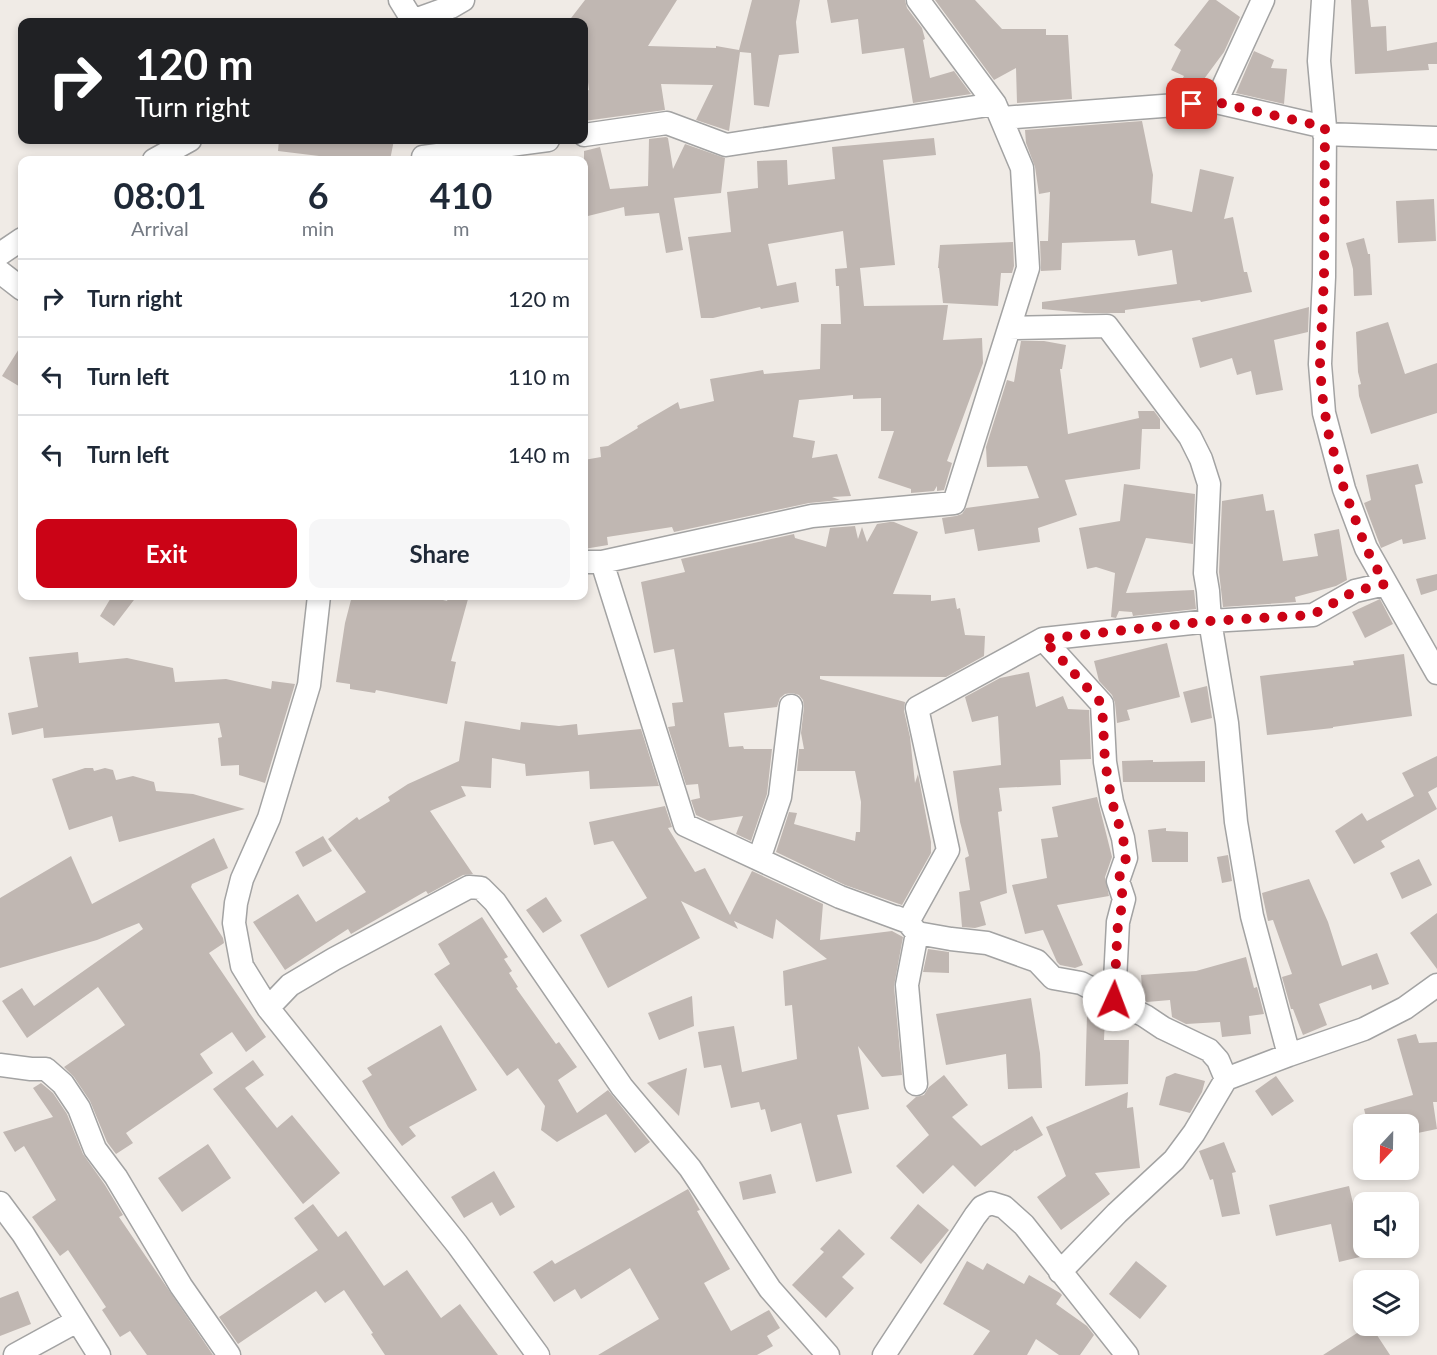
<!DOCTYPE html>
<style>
:root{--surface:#fff;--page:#f6f6f7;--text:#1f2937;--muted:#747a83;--line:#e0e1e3;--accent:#cb0316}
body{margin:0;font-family:Lato,sans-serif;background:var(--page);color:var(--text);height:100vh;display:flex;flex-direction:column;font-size:22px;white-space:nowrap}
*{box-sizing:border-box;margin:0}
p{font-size:20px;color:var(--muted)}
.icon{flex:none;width:33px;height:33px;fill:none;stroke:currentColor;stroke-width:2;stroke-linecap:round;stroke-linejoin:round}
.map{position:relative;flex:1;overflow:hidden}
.panel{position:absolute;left:18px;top:156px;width:570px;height:444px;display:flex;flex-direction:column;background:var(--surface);border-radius:12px;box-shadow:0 3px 9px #0003}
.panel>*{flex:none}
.hud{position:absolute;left:18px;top:18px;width:570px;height:126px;border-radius:12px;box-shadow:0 3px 9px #0003;background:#202124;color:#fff;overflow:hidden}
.needle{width:39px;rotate:202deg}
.buttons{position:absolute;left:1353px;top:1114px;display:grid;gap:12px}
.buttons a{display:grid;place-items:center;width:66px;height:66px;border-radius:12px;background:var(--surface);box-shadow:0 3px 9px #0003;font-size:30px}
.pin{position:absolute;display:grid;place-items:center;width:51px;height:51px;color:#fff;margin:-26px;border-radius:12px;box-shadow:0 3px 9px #0006}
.me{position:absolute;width:66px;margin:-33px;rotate:2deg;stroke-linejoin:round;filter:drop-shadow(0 0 4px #0008)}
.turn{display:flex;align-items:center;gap:21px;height:126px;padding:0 18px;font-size:27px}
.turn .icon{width:78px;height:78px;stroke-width:2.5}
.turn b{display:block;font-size:42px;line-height:51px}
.eta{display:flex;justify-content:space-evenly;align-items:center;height:102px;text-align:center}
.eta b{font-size:36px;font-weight:700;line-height:42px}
.cta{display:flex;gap:12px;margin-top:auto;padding:12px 18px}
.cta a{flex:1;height:69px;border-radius:12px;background:var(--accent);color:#fff;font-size:24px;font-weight:700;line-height:69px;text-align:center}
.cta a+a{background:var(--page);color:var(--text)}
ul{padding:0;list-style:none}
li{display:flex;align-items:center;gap:18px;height:78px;padding:0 18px;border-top:2px solid var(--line)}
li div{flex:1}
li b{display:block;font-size:22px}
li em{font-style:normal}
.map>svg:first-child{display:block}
</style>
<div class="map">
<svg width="1437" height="1355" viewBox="0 0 1437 1355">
<rect width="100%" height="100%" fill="#f0ebe6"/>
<path fill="#c0b7b2" d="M 585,0 L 677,0 L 648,46 L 716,48 L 716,46 L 739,50 L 752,0 L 800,0 L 796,22 L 799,53 L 779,55 L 769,107 L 754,105 L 751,53 L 740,52 L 729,131 L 696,120 L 713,85 L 661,84 L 665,110 L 584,121 L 584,91 L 589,90 L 584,51 L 584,22 L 568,22 Z
M 827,0 L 905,0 L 907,8 L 922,28 L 925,39 L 923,40 L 930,78 L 954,71 L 971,94 L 913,103 L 904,48 L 862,54 L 858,19 L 831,23 Z
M 935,0 L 975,0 L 1002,29 L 1046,29 L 1046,35 L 1068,35 L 1072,99 L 1017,103 L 1016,68 L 994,80 Z
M 1209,0 L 1216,0 L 1240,17 L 1224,52 L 1204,79 L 1200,90 L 1176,91 L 1184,76 L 1171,70 L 1181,50 L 1174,45 Z
M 1351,0 L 1368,0 L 1371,27 L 1386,26 L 1387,51 L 1437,42 L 1437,64 L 1428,64 L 1429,70 L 1355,74 Z
M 1254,51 L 1274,60 L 1271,68 L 1287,69 L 1284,104 L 1236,93 Z
M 1142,121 L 1153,175 L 1151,203 L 1192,212 L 1200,169 L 1234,177 L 1224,219 L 1233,217 L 1244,272 L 1247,272 L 1252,292 L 1201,302 L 1200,300 L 1125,310 L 1125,313 L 1085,313 L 1042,309 L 1042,302 L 1177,284 L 1172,250 L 1138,256 L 1135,240 L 1062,243 L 1061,270 L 1041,271 L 1040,241 L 1048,241 L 1050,192 L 1039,194 L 1035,167 L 1026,143 L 1025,130 Z
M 666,137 L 668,138 L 673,169 L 685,144 L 725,158 L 721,193 L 674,198 L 683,250 L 666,253 L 659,213 L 625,216 L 624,207 L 584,217 L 584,151 L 600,147 L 610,189 L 648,186 L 649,139 Z
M 934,138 L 936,155 L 883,160 L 895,265 L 860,268 L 864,306 L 948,305 L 943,340 L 982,338 L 983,363 L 947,461 L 952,463 L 944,490 L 937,491 L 937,486 L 934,491 L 911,493 L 911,489 L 878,478 L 894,431 L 881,431 L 881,398 L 853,399 L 853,395 L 799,400 L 793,437 L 815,441 L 812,458 L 837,454 L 851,496 L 832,497 L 840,500 L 809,503 L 674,532 L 672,527 L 607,537 L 608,545 L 584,549 L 584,460 L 601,457 L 600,447 L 608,446 L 638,428 L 637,426 L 678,402 L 680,409 L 714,401 L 710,379 L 763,370 L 764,374 L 820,369 L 821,324 L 841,324 L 839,286 L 836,286 L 835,269 L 847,268 L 843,231 L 768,244 L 777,286 L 796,282 L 799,302 L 761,309 L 760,307 L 713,318 L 701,318 L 688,237 L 731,232 L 727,192 L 758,188 L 757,161 L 787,160 L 788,185 L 835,179 L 832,147 Z
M 279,140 L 394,140 L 390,160 L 352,160 L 278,151 Z
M 1434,199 L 1436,241 L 1398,243 L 1396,201 Z
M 1364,238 L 1368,254 L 1370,254 L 1372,295 L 1354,296 L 1353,269 L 1346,243 Z
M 1013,242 L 1014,266 L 1012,273 L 1001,273 L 998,306 L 943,303 L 939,268 L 938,268 L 940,245 Z
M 1309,307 L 1308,332 L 1274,340 L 1283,390 L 1256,395 L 1251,371 L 1237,375 L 1232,358 L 1200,368 L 1192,338 Z
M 1388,322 L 1405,374 L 1437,363 L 1437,413 L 1371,434 L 1359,396 L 1358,385 L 1361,384 L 1358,372 L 1356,332 Z
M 1021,341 L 1044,341 L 1066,345 L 1062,369 L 1060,369 L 1068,434 L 1139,418 L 1138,411 L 1154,411 L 1160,419 L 1160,429 L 1142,429 L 1140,469 L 1065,480 L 1077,515 L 1038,528 L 1040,542 L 978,551 L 974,529 L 945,534 L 942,518 L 956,516 L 962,514 L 966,508 L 1039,498 L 1027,466 L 987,467 L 986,447 L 1007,380 L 1014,382 Z
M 22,344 L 22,388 L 2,376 Z
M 1418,464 L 1423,483 L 1415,485 L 1426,539 L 1403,544 L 1402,539 L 1381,548 L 1364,503 L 1371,500 L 1366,475 Z
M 1124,484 L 1195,494 L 1193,544 L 1146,538 L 1126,593 L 1194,590 L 1196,609 L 1133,616 L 1132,612 L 1119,611 L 1116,618 L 1111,617 L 1115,573 L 1096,567 L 1087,569 L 1079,528 L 1120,521 Z
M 1263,494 L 1266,511 L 1274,510 L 1283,561 L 1318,556 L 1314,534 L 1339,529 L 1347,580 L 1336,586 L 1295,597 L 1296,602 L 1223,607 L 1219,572 L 1222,501 Z
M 890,522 L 894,522 L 918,532 L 893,594 L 931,595 L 931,601 L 955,598 L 957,609 L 960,608 L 965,635 L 985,636 L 984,656 L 946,677 L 820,676 L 820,679 L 905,702 L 904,711 L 910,737 L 915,783 L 918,774 L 931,842 L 931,853 L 902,905 L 845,885 L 776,852 L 789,812 L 797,813 L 794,824 L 855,841 L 856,832 L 860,832 L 861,802 L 855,771 L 797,771 L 799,749 L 804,749 L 801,733 L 804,707 L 803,700 L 799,695 L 792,693 L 785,694 L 780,698 L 777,707 L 724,713 L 729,747 L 743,746 L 744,749 L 772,749 L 767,794 L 751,841 L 736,834 L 743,816 L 709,821 L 696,815 L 691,800 L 700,798 L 698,784 L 686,785 L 668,727 L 675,726 L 672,703 L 683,702 L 674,649 L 654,653 L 641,582 L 685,572 L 681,559 L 794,534 L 795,538 L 826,547 L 830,528 L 855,526 L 858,539 L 862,527 L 867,542 L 877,524 Z
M 1437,574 L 1437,590 L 1421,595 L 1416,579 Z
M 112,596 L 137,596 L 114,626 L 100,616 Z
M 352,596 L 427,596 L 447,601 L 449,596 L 456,596 L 468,599 L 451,661 L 456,662 L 447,704 L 376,690 L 375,693 L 350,689 L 350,684 L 336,682 L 345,623 Z
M 1380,599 L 1393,624 L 1365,638 L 1352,612 Z
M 1167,643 L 1180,697 L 1127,710 L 1130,720 L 1117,723 L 1115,703 L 1112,695 L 1099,681 L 1094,661 Z
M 78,652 L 79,663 L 127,658 L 173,668 L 175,682 L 226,679 L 271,689 L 272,681 L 295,684 L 265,783 L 239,775 L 239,765 L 221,766 L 218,738 L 222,737 L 219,723 L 44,738 L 43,728 L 12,735 L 8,713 L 38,707 L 29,657 Z
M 1404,654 L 1412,716 L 1333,727 L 1333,728 L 1267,735 L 1260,676 L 1354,665 L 1353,661 Z
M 1029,672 L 1036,707 L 1063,696 L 1068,709 L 1089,710 L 1091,759 L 1060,760 L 1061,785 L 999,788 L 1002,811 L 998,812 L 1007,893 L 980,902 L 986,925 L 975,928 L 962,927 L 959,892 L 970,890 L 965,858 L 969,856 L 960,822 L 953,771 L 1001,765 L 998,716 L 972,722 L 965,697 L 1000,678 Z
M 1207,686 L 1212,718 L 1191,723 L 1183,692 Z
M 465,721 L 520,730 L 521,722 L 559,726 L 577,724 L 578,735 L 641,729 L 659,786 L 590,789 L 589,771 L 526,776 L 525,764 L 492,758 L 491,788 L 461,786 L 466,796 L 430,811 L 473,874 L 463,875 L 428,894 L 426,891 L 351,934 L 348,929 L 285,970 L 253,922 L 298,894 L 316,922 L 366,892 L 328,839 L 357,817 L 359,820 L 390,801 L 388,797 L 408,784 L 459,761 Z
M 1437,756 L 1437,787 L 1428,792 L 1437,809 L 1381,841 L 1385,847 L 1354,864 L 1335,831 L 1362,813 L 1367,821 L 1414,796 L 1402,773 Z
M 1153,760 L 1153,762 L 1205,761 L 1205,782 L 1123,782 L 1122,761 Z
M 85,768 L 93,768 L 94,771 L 105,768 L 113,770 L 116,780 L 133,776 L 154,782 L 156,791 L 193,794 L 245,809 L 119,842 L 112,816 L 69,830 L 52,779 Z
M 1097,797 L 1112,857 L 1105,877 L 1109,896 L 1057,905 L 1083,965 L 1075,968 L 1060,965 L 1057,962 L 1043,930 L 1025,934 L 1012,885 L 1047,878 L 1041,839 L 1058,837 L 1052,807 Z
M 665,806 L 672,827 L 668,828 L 695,872 L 705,868 L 730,915 L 752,871 L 823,904 L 820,940 L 892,931 L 903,937 L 894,986 L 902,1075 L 882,1077 L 858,1046 L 869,1109 L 837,1115 L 852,1173 L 816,1182 L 801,1123 L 771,1132 L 765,1109 L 761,1110 L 759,1102 L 731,1108 L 721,1065 L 704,1068 L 698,1032 L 734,1026 L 742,1072 L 797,1059 L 792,1005 L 785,1006 L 783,971 L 827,959 L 776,919 L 773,939 L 734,921 L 738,929 L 681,901 L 700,938 L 608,988 L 580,935 L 647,898 L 613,841 L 594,845 L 589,822 Z
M 1166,828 L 1166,831 L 1188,832 L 1188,862 L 1152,862 L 1148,830 Z
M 323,836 L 332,851 L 303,867 L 295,852 Z
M 214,838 L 228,868 L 192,884 L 191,887 L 223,938 L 224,943 L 209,953 L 266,1037 L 246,1052 L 232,1032 L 200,1054 L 213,1073 L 126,1133 L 133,1143 L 116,1154 L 107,1142 L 90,1101 L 74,1077 L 64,1067 L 125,1025 L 98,987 L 27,1038 L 2,1001 L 22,988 L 34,1006 L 143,929 L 139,923 L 97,940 L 0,968 L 0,898 L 71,856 L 92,904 Z
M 1228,855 L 1232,881 L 1222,883 L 1217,857 Z
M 1419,859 L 1432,885 L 1402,899 L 1390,873 Z
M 1309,879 L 1328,922 L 1342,966 L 1377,953 L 1389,984 L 1372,990 L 1371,985 L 1319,1004 L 1327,1025 L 1303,1035 L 1293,1009 L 1291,1009 L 1282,977 L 1292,974 L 1273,920 L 1268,921 L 1262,893 Z
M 546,897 L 562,921 L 543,933 L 526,910 Z
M 1437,913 L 1437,969 L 1410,933 Z
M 482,917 L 508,957 L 504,959 L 512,971 L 509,973 L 518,987 L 516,988 L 556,1044 L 559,1042 L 577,1067 L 558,1080 L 577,1113 L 608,1090 L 650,1142 L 635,1153 L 606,1114 L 557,1142 L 541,1130 L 545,1106 L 518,1068 L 507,1076 L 434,974 L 450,964 L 438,944 Z
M 928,949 L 949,952 L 949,973 L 923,972 Z
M 1246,957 L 1254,988 L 1257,987 L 1264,1014 L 1249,1016 L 1251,1034 L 1222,1037 L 1220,1022 L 1186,1024 L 1172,1017 L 1170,1000 L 1147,1002 L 1143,1000 L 1141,975 L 1196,971 Z
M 692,996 L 694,1026 L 659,1040 L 648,1013 Z
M 1031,998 L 1040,1053 L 1042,1088 L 1008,1089 L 1006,1054 L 946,1065 L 936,1014 Z
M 1087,1015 L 1105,1016 L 1104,1040 L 1129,1040 L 1128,1084 L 1085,1086 Z
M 441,1025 L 477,1090 L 409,1127 L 416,1136 L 402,1146 L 388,1127 L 362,1081 L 372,1075 L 367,1068 Z
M 1416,1034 L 1419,1043 L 1437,1042 L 1437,1102 L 1433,1102 L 1437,1129 L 1408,1135 L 1408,1125 L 1368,1125 L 1364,1109 L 1413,1095 L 1397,1039 Z
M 253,1060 L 264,1075 L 245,1088 L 277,1128 L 292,1115 L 340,1173 L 303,1204 L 213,1089 Z
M 687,1068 L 679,1116 L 647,1083 Z
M 1175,1073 L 1205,1081 L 1202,1092 L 1190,1113 L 1159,1105 L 1166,1077 Z
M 944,1075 L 968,1105 L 952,1117 L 981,1146 L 1032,1116 L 1043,1135 L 1016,1151 L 1015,1150 L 975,1187 L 953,1165 L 923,1194 L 896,1166 L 929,1135 L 906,1106 L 916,1097 L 924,1095 L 929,1087 Z
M 1276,1076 L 1294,1101 L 1272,1116 L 1255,1091 Z
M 41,1083 L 53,1093 L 67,1114 L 83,1154 L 105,1185 L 123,1215 L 119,1217 L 213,1355 L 147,1355 L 130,1331 L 120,1337 L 102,1310 L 106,1307 L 68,1250 L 60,1256 L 32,1217 L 56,1200 L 24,1146 L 15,1152 L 3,1132 L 53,1117 L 33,1088 Z
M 1128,1092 L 1127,1108 L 1133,1107 L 1140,1168 L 1095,1173 L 1110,1194 L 1061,1230 L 1037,1197 L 1066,1176 L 1046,1127 Z
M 1224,1142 L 1236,1172 L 1232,1173 L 1240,1214 L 1222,1217 L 1213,1179 L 1210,1180 L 1199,1151 Z
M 208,1144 L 231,1178 L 182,1212 L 158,1178 Z
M 494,1171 L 515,1207 L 500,1216 L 492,1202 L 464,1218 L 451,1197 Z
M 771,1174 L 776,1193 L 743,1200 L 739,1182 Z
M 1349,1186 L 1361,1238 L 1364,1237 L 1364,1256 L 1339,1262 L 1331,1224 L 1276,1236 L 1269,1205 Z
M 688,1189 L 700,1210 L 697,1211 L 730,1269 L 704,1283 L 731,1331 L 769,1310 L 780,1328 L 767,1336 L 773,1346 L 757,1355 L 598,1355 L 659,1319 L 630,1268 L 581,1299 L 575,1289 L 554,1302 L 533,1272 L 552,1260 L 555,1264 Z
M 313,1204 L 338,1237 L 346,1231 L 384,1286 L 407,1270 L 441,1318 L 460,1304 L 498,1355 L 385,1355 L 371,1334 L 373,1333 L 344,1290 L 325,1303 L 316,1291 L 238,1344 L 219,1317 L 318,1250 L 294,1218 Z
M 918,1204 L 949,1230 L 921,1264 L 890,1238 Z
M 839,1229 L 865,1254 L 842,1277 L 854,1288 L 826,1318 L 792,1285 L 824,1252 L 820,1249 Z
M 967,1261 L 983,1270 L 987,1263 L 1024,1284 L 1029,1275 L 1060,1293 L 1062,1295 L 1056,1304 L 1087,1326 L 1094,1335 L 1080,1355 L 1059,1355 L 1036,1339 L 1027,1355 L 973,1355 L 990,1331 L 943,1304 Z
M 1136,1261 L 1167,1286 L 1140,1319 L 1109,1294 Z
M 18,1291 L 31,1324 L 0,1336 L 0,1298 Z
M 1368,1326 L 1371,1326 L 1390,1355 L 1323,1355 Z"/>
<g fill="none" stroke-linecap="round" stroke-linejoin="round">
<g stroke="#a3a3a3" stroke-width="25">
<path id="minor" d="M 400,0 L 413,21
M 1323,0 L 1319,61 L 1325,127 L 1324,277 L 1320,364 L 1324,413 L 1344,489 L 1366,548 L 1437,673
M 409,22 L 451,7 L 463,0
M 1216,102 L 1325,127
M 1002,118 L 1216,102 L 1263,0
M 1324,134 L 1437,138
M 584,135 L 667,123 L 726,145 L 995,104
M 423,157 L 548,140
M 154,160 L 190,140
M 0,254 L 22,239
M 0,272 L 22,289
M 1010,328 L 1107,326 L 1190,437 L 1201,459 L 1209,484 L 1205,573 L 1208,591 L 1210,621 L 1227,723 L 1236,822 L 1252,916 L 1289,1055
M 584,562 L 602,562 L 812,516 L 954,503 L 1028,268 L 1022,168 L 995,104 L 918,0
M 602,562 L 685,825 L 840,897 L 908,922 L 917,933 L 951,939 L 987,943 L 1037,961 L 1053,978 L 1081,983 L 1145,1016 L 1163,1028 L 1209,1050 L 1218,1060 L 1226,1079
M 319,596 L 309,685 L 269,818 L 242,879 L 236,903 L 234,923 L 242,966 L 268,1008 L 457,1244 L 538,1355
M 1043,639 L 1102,704 L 1105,762 L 1112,802 L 1123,838 L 1126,858 L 1118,881 L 1124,899 L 1118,922 L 1114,1000
M 759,859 L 780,797 L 791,706
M 896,917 L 908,922 L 948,850 L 917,708 L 1043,639 L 1210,621 L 1313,615 L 1355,591 L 1385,584
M 268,1008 L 290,985 L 334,959 L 469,887 L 481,888 L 495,902 L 622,1087 L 690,1168 L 770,1289 L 828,1355
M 0,1065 L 31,1069 L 46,1069 L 63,1084 L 79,1108 L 95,1149 L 116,1177 L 181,1286 L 229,1355
M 916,1084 L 907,985 L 917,933
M 0,1203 L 23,1234 L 99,1355
M 1060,1272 L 1117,1213 L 1174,1160 L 1194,1133 L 1226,1079 L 1289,1055 L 1364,1029 L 1405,1008 L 1437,985
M 15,1355 L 77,1321
M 884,1355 L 975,1216 L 982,1207 L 991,1203 L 1004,1207 L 1024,1225 L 1127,1355"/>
</g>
<use href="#minor" stroke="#fff" stroke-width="22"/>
</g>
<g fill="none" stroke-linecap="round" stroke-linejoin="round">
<path stroke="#cb0316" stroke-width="10" stroke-dasharray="0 18" d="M 1114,1000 L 1118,922 L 1124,899 L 1118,881 L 1126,858 L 1123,838 L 1112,802 L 1105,762 L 1102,704 L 1043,639 L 1210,621 L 1312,615 L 1355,591 L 1385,584 L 1366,548 L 1344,489 L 1328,432 L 1322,394 L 1320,364 L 1324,277 L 1325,127 L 1216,102 L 1192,104"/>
</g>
</svg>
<div class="buttons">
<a><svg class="needle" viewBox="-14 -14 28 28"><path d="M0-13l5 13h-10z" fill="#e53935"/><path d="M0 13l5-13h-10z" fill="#747a83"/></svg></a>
<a><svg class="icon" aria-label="sound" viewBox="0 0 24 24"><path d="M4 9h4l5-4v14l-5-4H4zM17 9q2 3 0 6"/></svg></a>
<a><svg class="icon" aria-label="layers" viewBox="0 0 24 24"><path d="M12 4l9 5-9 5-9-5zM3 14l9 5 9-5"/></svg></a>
</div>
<div class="pin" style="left:1192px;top:104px;background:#d93025"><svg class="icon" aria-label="arrive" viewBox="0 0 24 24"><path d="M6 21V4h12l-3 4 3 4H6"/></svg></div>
<svg class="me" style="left:1114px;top:1000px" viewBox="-20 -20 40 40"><circle r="19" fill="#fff"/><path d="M0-13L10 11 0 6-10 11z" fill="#cb0316"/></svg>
<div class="hud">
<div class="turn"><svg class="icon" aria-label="right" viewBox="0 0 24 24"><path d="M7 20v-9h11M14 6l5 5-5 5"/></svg><div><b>120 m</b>Turn right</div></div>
</div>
<section class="panel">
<div class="eta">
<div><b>08:01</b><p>Arrival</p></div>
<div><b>6</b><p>min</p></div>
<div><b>410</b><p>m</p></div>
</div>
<ul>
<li><svg class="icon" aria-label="right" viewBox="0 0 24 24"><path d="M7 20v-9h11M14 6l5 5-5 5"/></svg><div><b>Turn right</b></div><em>120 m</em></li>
<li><svg class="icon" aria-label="left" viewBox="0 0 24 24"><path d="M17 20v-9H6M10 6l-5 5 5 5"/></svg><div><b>Turn left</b></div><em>110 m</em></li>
<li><svg class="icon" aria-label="left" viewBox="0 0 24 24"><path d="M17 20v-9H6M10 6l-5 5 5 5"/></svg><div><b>Turn left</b></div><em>140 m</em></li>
</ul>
<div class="cta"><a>Exit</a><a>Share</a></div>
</section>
</div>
